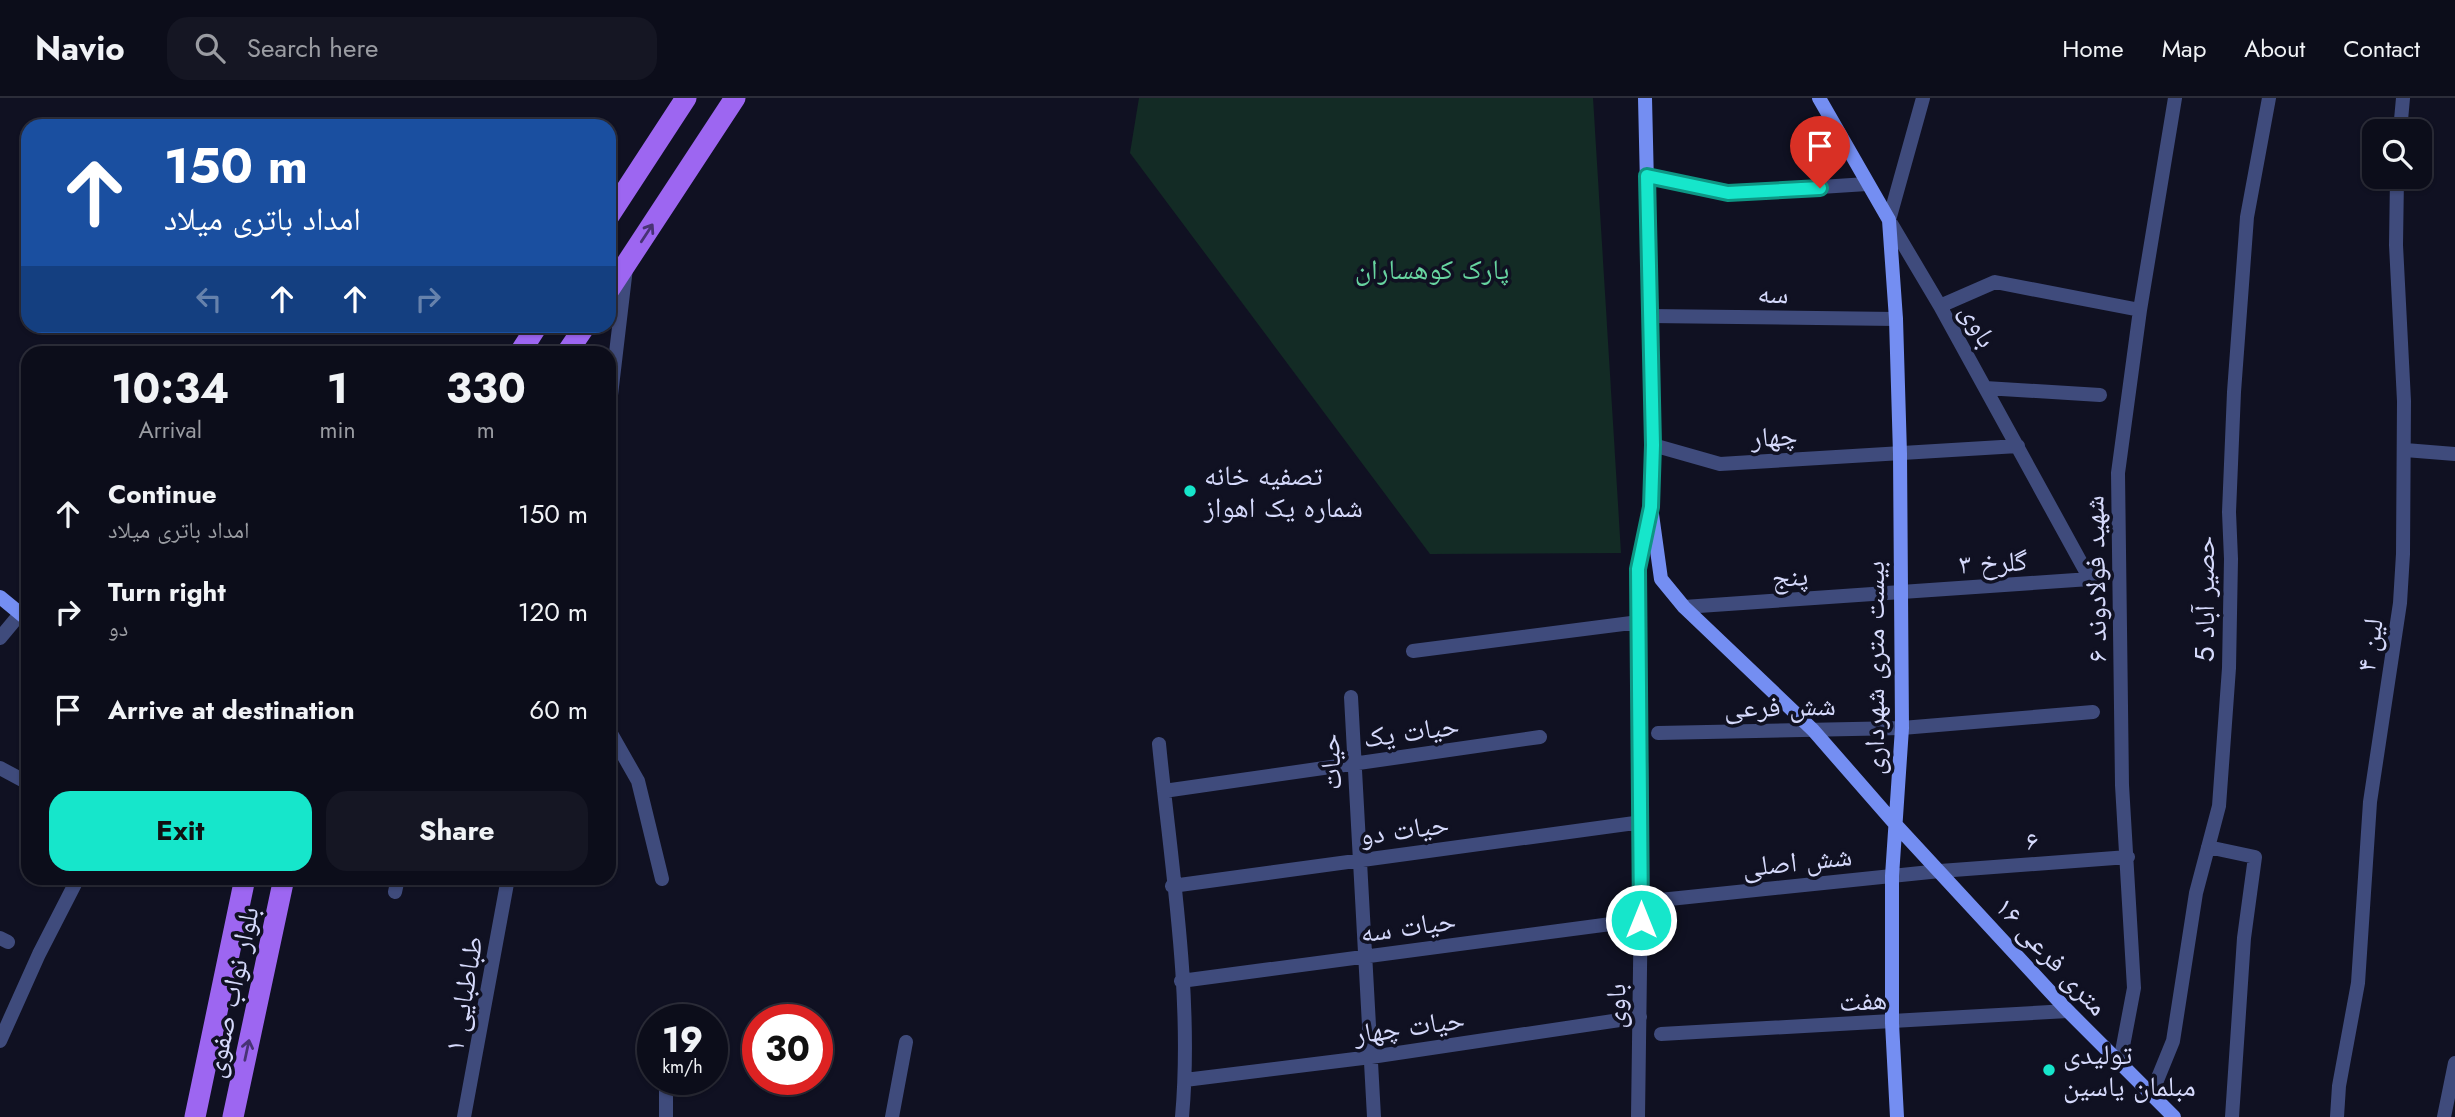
<!DOCTYPE html>
<meta charset="utf-8">
<style>
:root{--surface:#0c0d1a;--page:#151623;--text:#f1f3f6;--muted:#9a9ca2;--line:#2c2d39;--accent:#16e6cb}
body{margin:0;font-family:Jost,"Noto Naskh Arabic",sans-serif;background:var(--page);color:var(--text);height:100vh;display:flex;flex-direction:column;font-size:26px;white-space:nowrap}
*{box-sizing:border-box;margin:0}
p{font-size:23px;color:var(--muted)}
.icon{flex:none;width:38px;height:38px;fill:none;stroke:currentColor;stroke-width:2;stroke-linecap:round;stroke-linejoin:round}
.map{position:relative;flex:1;overflow:hidden}
.sheet{position:absolute;left:21px;top:248px;width:595px;height:539px;display:flex;flex-direction:column;background:var(--surface);border-radius:21px;box-shadow:0 2px 5px #0004,0 0 0 2px var(--line)}
.sheet>*{flex:none}
.guide{position:absolute;left:21px;top:21px;width:595px;height:214px;border-radius:21px;box-shadow:0 2px 5px #0004,0 0 0 2px var(--line);background:#1a4fa0;color:#fff;overflow:hidden}
.tools{position:absolute;left:2362px;top:21px;display:grid;gap:14px}
.tools a{display:grid;place-items:center;width:70px;height:70px;border-radius:14px;background:var(--surface);box-shadow:0 2px 5px #0004,0 0 0 2px var(--line);font-size:35px}
.speed{position:absolute;left:637px;top:906px;display:flex;gap:14px;font-size:35px;font-weight:700;text-align:center}
.speed>*{display:grid;place-content:center;width:91px;height:91px;border-radius:50%;background:var(--surface);box-shadow:0 2px 5px #0004,0 0 0 2px var(--line);line-height:1}
.speed small{font-size:18px;font-weight:400}
.speed .limit{border:10px solid #d22;background:#fff;color:#111}
.pin{position:absolute;display:grid;place-items:center;width:60px;height:60px;color:#fff;margin:-72px -30px;border-radius:50% 50% 50% 0;rotate:-45deg;box-shadow:0 0 7px #0007}
.pin .icon{rotate:45deg}
.me{position:absolute;width:77px;margin:-38px;rotate:0deg;stroke-linejoin:round;filter:drop-shadow(0 0 5px #0008)}
.turn{display:flex;align-items:center;gap:24px;height:147px;padding:0 28px;font-size:32px}
.turn .icon{width:91px;height:91px;stroke-width:2.5}
.turn b{display:block;font-size:49px;line-height:60px}
.lanes{display:flex;align-items:center;height:66px;padding:0 28px;background:#0003;justify-content:center;gap:35px;direction:ltr}
.lanes .off{opacity:.35}
.eta{display:flex;justify-content:space-evenly;align-items:center;height:119px;text-align:center}
.eta b{font-size:42px;font-weight:700;line-height:49px}
.action{display:flex;gap:14px;margin-top:auto;padding:14px 28px}
.action a{flex:1;height:80px;border-radius:21px;background:var(--accent);color:#111;font-size:28px;font-weight:700;line-height:80px;text-align:center}
.action a+a{background:var(--page);color:var(--text)}
ul{padding:0;list-style:none}
li{display:flex;align-items:center;gap:21px;height:98px;padding:0 28px}
li div{flex:1}
li b{display:block;font-size:26px}
li em{font-style:normal}
header{display:flex;align-items:center;gap:42px;box-sizing:border-box;height:98px;padding:0 35px;background:var(--surface);border-bottom:2px solid var(--line)}
header strong{font-size:33px}
nav{display:flex;gap:38px;margin-inline-start:auto;font-size:24px}
.search{width:490px;height:63px;background:var(--page);display:flex;align-items:center;gap:18px;box-sizing:border-box;padding:0 24px;border-radius:21px;color:var(--muted);font-size:26px}
.map>svg:first-child{display:block}
</style>
<header>
<strong>Navio</strong>
<div class="search"><svg class="icon" aria-label="search" viewBox="0 0 24 24"><circle cx="10" cy="10" r="6"/><path d="M15 15l6 6"/></svg>Search here</div>
<nav><a>Home</a><a>Map</a><a>About</a><a>Contact</a></nav>
</header>
<div class="map">
<svg width="2455" height="1019" viewBox="0 0 2455 1019">
<rect width="100%" height="100%" fill="#101122"/>
<path fill="#132b25" d="M 1139,0 L 1593,0 L 1621,455 L 1430,456 L 1130,55 Z"/>
<g fill="none" stroke-linecap="round" stroke-linejoin="round">
<path stroke="#3f4b7c" stroke-width="14" d="M 2400,33 L 2403,0
M 1647,78 L 1728,95 L 1867,86
M 1940,208 L 1995,184 L 2140,212
M 1650,218 L 1896,221
M 1985,290 L 2100,297
M 609,314 L 626,170
M 1653,347 L 1720,366 L 2018,348
M 2405,352 L 2455,356
M 1684,509 L 2090,481 L 1940,208 L 1889,122 L 1923,0
M 0,540 L 20,516
M 1413,553 L 1639,524
M 1351,599 L 1374,1019
M 609,632 L 638,683 L 662,781
M 1658,635 L 1902,630 L 2093,614
M 1159,646 C 1171,767 1193,898 1182,1019
M 0,670 L 28,685
M 1164,693 L 1540,639
M 2208,749 L 2255,759 L 2244,840 L 2232,1019
M 1172,788 L 1642,724
M 395,794 L 398,780
M 1660,802 L 1940,773 L 2128,759
M 0,840 L 8,844
M 1181,883 L 1641,822
M 1661,936 L 2068,913
M 0,943 L 39,856 L 78,780
M 2120,964 L 2134,890 L 2122,687 L 2118,375 L 2140,212 L 2175,0
M 1185,982 L 1371,959 L 1640,919
M 666,985 L 666,1019
M 2151,997 L 2173,943 L 2196,795 L 2219,708 L 2229,570 L 2231,461 L 2229,414 L 2234,294 L 2247,119 L 2269,0
M 464,1019 L 508,780
M 892,1019 L 906,944
M 1638,1019 L 1642,724 L 1638,471 L 1651,411
M 2337,1019 L 2339,988 L 2358,885 L 2370,704 L 2400,505 L 2403,456 L 2404,303 L 2396,147 L 2397,79
M 2444,1019 L 2455,965"/>
<path stroke="#748ef2" stroke-width="14" d="M 1645,0 L 1653,347 L 1651,409 L 1661,481 L 1684,509 L 1813,632 L 1896,727 L 2068,913 L 2174,1019
M 1819,0 L 1889,122 L 1896,221 L 1900,356 L 1902,630 L 1892,778 L 1892,925 L 1897,1019
M 0,499 L 28,522"/>
<path stroke="#9d66f1" stroke-width="21" d="M 609,118 L 686,0
M 609,192 L 735,0
M 519,256 L 537,228
M 566,256 L 585,228
M 195,1019 L 245,780
M 233,1019 L 284,780"/>
</g>
<defs><path id="oneway-shaft" d="M-6 0H5M1.5-3L5.5 0L1.5 3" fill="none" stroke-width="1.6" stroke-linecap="round" stroke-linejoin="round" transform="scale(1.75)"/></defs>
<g stroke="#483375">
<use href="#oneway-shaft" transform="translate(647 135) rotate(-57)"/>
<use href="#oneway-shaft" transform="translate(247 952) rotate(-78)"/>
</g>
<g fill="none" stroke-linecap="round" stroke-linejoin="round">
<g stroke="#0e9684" stroke-width="18">
<path id="route" d="M 1641,822 L 1638,471 L 1651,409 L 1653,347 L 1647,78 L 1728,95 L 1820,90"/>
</g>
<use href="#route" stroke="#16e6cb" stroke-width="12"/>
</g>
<g fill="#16e6cb" stroke="#101122" stroke-width="2.5">
<circle cx="1190" cy="393" r="7"/>
<circle cx="2049" cy="972" r="7"/>
</g>
<g text-anchor="middle" stroke-width="7" stroke-linejoin="round" paint-order="stroke">
<g font-size="28" fill="#67d4a0" stroke="#101122">
<text x="1432" y="181">پارک کوهساران</text>
</g>
<g font-size="28" fill="#d5d9fb" stroke="#101122">
<text transform="translate(1773 195) rotate(1)" y="10">سه</text>
<text transform="translate(1979 227) rotate(61)" y="10">باوی</text>
<text transform="translate(1774 338) rotate(-3)" y="10">چهار</text>
<text transform="translate(1993 464) rotate(-3)" y="10">گلرخ ۳</text>
<text transform="translate(1790 478) rotate(-3)" y="10">پنج</text>
<text transform="translate(2095 481) rotate(-91)" y="10">شهید فولادوند ۶</text>
<text transform="translate(2204 501) rotate(-90)" y="10">حصیر آباد 5</text>
<text transform="translate(2369 547) rotate(-81)" y="10">لین ۴</text>
<text transform="translate(1874 570) rotate(-90)" y="10">بیست متری شهرداری</text>
<text transform="translate(1780 608) rotate(-1)" y="10">شش فرعی</text>
<text transform="translate(1411 633) rotate(-8)" y="10">حیات یک</text>
<text transform="translate(1330 664) rotate(-93)" y="10">حیات</text>
<text transform="translate(1404 731) rotate(-8)" y="10">حیات دو</text>
<text transform="translate(2032 742) rotate(-4)" y="10">۶</text>
<text transform="translate(1797 763) rotate(-6)" y="10">شش اصلی</text>
<text transform="translate(1408 828) rotate(-8)" y="10">حیات سه</text>
<text transform="translate(2052 858) rotate(47)" y="10">۱۶ متری فرعی</text>
<text transform="translate(231 894) rotate(-78)" y="10">بلوار نواب صفوی</text>
<text transform="translate(463 896) rotate(-80)" y="10">طباطبایی ۱</text>
<text transform="translate(1863 902) rotate(-3)" y="10">هفت</text>
<text transform="translate(1615 908) rotate(-89)" y="10">باوی</text>
<text transform="translate(1409 928) rotate(-8)" y="10">حیات چهار</text>
</g>
<g font-size="28" fill="#d5d9fb" stroke="#101122" text-anchor="start">
<text x="1204" y="387">تصفیه خانه<tspan x="1204" dy="32">شماره یک اهواز</tspan></text>
<text x="2063" y="966">تولیدی<tspan x="2063" dy="32">مبلمان یاسین</tspan></text>
</g>
</g>
</svg>
<div class="tools">
<a><svg class="icon" aria-label="search" viewBox="0 0 24 24"><circle cx="10" cy="10" r="6"/><path d="M15 15l6 6"/></svg></a>
</div>
<div class="speed"><div>19<small>km/h</small></div><div class="limit">30</div></div>
<div class="pin" style="left:1820px;top:90px;background:#d93025"><svg class="icon" aria-label="arrive" viewBox="0 0 24 24"><path d="M6 21V4h12l-3 4 3 4H6"/></svg></div>
<svg class="me" style="left:1641px;top:822px" viewBox="-20 -20 40 40"><circle r="17" fill="#16e6cb" stroke="#fff" stroke-width="3"/><path d="M0-11L8 9 0 5-8 9z" fill="#fff"/></svg>
<div class="guide">
<div class="turn"><svg class="icon" aria-label="ahead" viewBox="0 0 24 24"><path d="M12 20V5M6 11l6-6 6 6"/></svg><div><b>150 m</b>امداد باتری میلاد</div></div>
<div class="lanes"><svg class="icon off" aria-label="left" viewBox="0 0 24 24"><path d="M17 20v-9H6M10 6l-5 5 5 5"/></svg><svg class="icon" aria-label="ahead" viewBox="0 0 24 24"><path d="M12 20V5M6 11l6-6 6 6"/></svg><svg class="icon" aria-label="ahead" viewBox="0 0 24 24"><path d="M12 20V5M6 11l6-6 6 6"/></svg><svg class="icon off" aria-label="right" viewBox="0 0 24 24"><path d="M7 20v-9h11M14 6l5 5-5 5"/></svg></div>
</div>
<section class="sheet">
<div class="eta">
<div><b>10:34</b><p>Arrival</p></div>
<div><b>1</b><p>min</p></div>
<div><b>330</b><p>m</p></div>
</div>
<ul>
<li><svg class="icon" aria-label="ahead" viewBox="0 0 24 24"><path d="M12 20V5M6 11l6-6 6 6"/></svg><div><b>Continue</b><p>امداد باتری میلاد</p></div><em>150 m</em></li>
<li><svg class="icon" aria-label="right" viewBox="0 0 24 24"><path d="M7 20v-9h11M14 6l5 5-5 5"/></svg><div><b>Turn right</b><p>دو</p></div><em>120 m</em></li>
<li><svg class="icon" aria-label="arrive" viewBox="0 0 24 24"><path d="M6 21V4h12l-3 4 3 4H6"/></svg><div><b>Arrive at destination</b></div><em>60 m</em></li>
</ul>
<div class="action"><a>Exit</a><a>Share</a></div>
</section>
</div>
